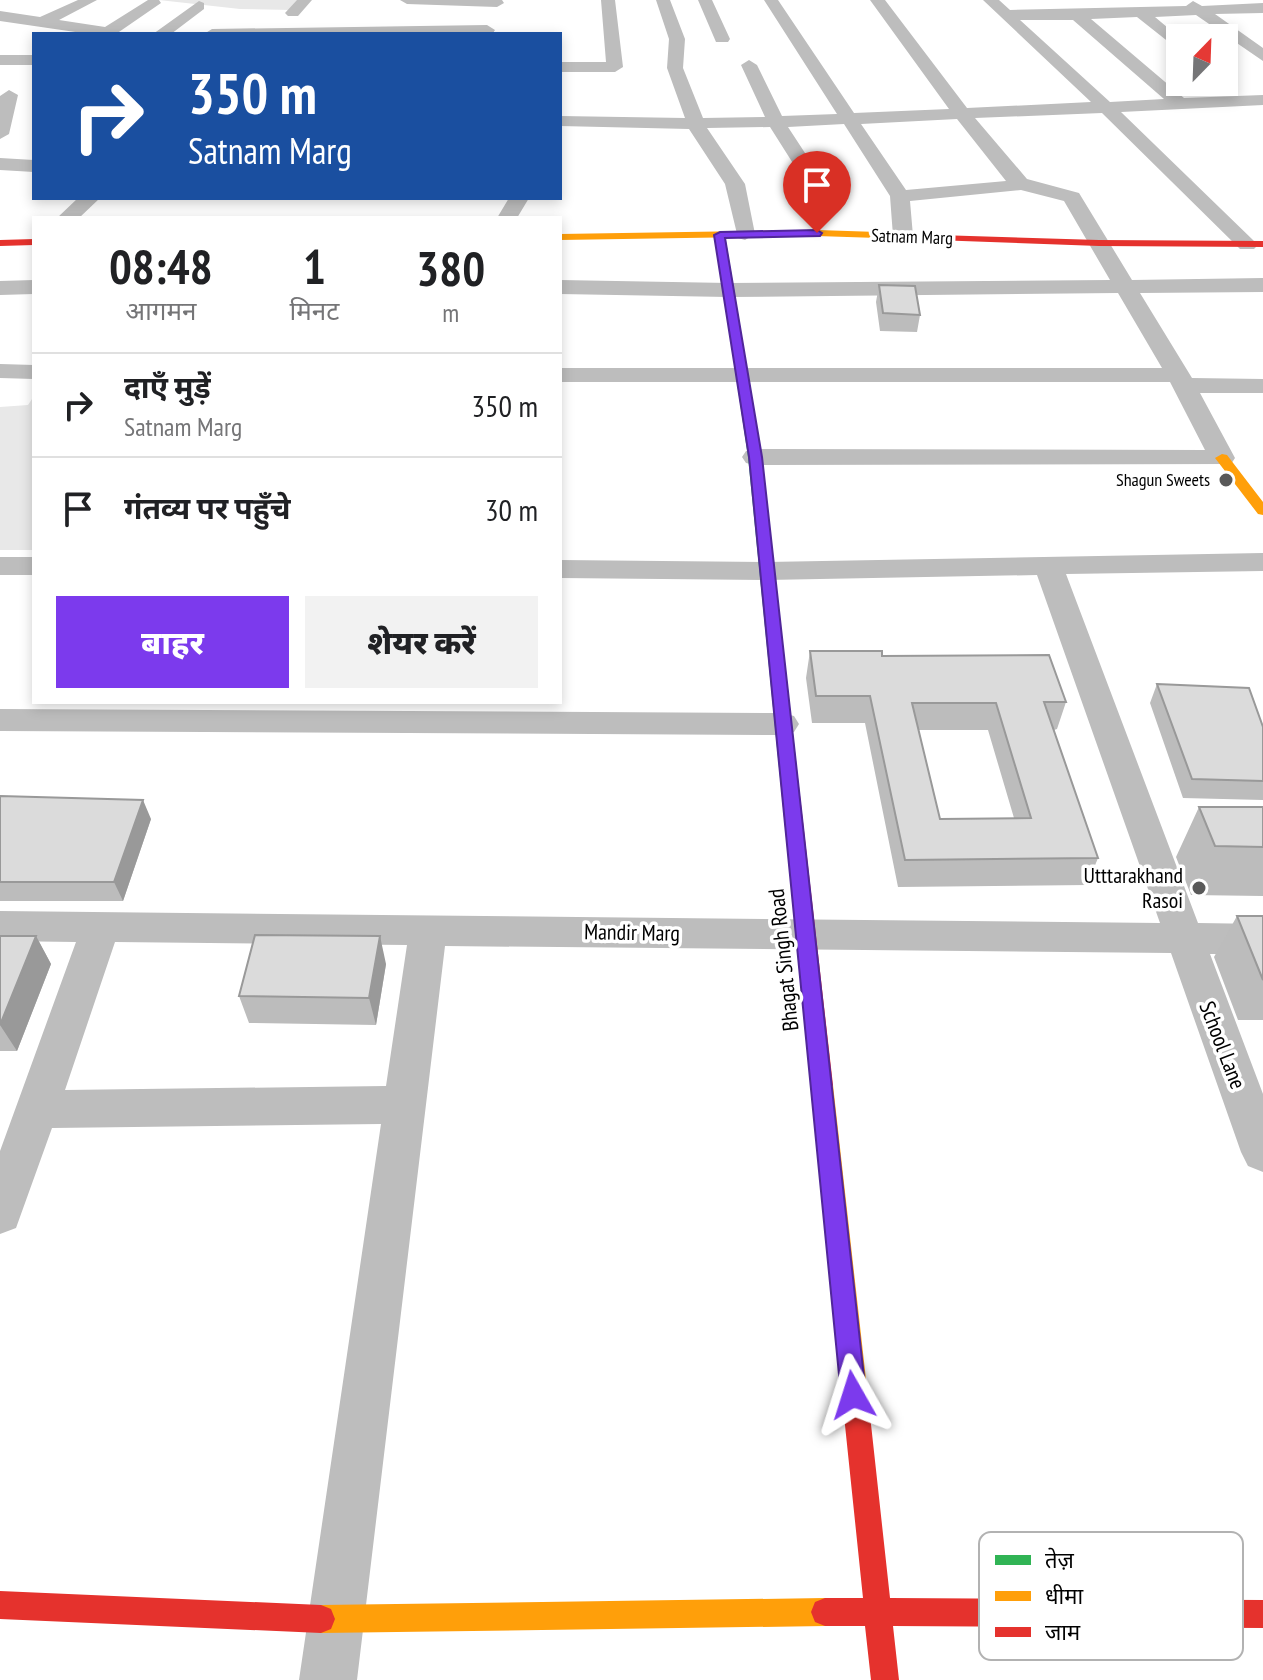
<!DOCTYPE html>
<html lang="hi">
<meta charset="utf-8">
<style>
:root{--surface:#fff;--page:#f2f2f2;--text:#202124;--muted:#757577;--line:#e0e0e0;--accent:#7c3aed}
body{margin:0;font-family:"PT Sans Narrow","Noto Sans Devanagari",sans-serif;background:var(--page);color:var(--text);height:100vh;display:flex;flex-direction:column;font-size:30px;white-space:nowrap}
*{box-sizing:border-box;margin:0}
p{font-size:26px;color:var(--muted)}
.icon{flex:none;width:44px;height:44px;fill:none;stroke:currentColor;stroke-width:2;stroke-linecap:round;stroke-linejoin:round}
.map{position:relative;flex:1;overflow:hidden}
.panel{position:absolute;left:32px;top:216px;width:530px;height:488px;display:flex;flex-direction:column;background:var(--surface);border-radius:0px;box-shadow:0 4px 12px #0003}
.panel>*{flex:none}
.top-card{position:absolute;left:32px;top:32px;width:530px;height:168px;border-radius:0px;box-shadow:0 4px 12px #0003;background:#1a4fa0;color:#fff;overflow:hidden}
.needle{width:52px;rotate:23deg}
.tools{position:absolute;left:1166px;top:24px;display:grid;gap:16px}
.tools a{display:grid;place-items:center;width:72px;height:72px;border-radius:0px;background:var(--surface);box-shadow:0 4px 12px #0003;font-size:40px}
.pin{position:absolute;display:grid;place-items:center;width:68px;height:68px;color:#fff;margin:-82px -34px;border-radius:50% 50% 50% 0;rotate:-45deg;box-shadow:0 0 8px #0007}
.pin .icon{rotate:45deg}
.me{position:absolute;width:88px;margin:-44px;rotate:354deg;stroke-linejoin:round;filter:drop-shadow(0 0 6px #0008)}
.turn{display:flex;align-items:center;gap:28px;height:168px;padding:0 24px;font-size:36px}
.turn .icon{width:104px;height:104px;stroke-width:2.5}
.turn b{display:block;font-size:56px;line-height:68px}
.eta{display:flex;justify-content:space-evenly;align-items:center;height:136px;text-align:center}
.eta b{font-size:48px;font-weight:800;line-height:56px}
.primary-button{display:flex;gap:16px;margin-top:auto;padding:16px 24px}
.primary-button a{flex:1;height:92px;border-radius:0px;background:var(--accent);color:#fff;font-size:32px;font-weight:800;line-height:92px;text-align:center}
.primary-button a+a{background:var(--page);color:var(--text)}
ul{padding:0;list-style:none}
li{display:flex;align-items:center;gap:24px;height:104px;padding:0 24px;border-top:2px solid var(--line)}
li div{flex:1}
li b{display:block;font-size:30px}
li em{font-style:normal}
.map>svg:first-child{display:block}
</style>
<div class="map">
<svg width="1263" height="1680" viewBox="0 0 1263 1680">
<rect width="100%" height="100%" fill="#fff"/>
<path fill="#e8e8e8" d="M 159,0 L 306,0 L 293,10 L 240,9 Z
M 34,396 L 34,550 L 0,550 L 0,407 L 28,405 Z"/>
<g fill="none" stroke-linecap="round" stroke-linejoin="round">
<path fill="#bdbdbd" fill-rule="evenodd" d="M 78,0 L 97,0 L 59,20 L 105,27 L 148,0 L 159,0 L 161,3 L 116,34 L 89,34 L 0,21 L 0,11 L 40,17 Z
M 297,0 L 312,0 L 298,16 L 288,16 L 285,13 Z
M 400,0 L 502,0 L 504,3 L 497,7 L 407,4 Z
M 601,0 L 615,0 L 623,67 L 615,72 L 560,72 L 560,62 L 606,62 Z
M 656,0 L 670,0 L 685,39 L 683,68 L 703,118 L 765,117 L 741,65 L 749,60 L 757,65 L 782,116 L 837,114 L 764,0 L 778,0 L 854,113 L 949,109 L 870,0 L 885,0 L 967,108 L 1091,102 L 983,0 L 999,0 L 1010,10 L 1186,6 L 1193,1 L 1202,6 L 1263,3 L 1263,13 L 1215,14 L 1263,48 L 1263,61 L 1196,15 L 1155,17 L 1180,38 L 1180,51 L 1137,17 L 1091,19 L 1184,98 L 1263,95 L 1263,105 L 1121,112 L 1254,241 L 1258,245 L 1254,249 L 1240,249 L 1102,113 L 975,118 L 1027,179 L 1079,193 L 1132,280 L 1263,278 L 1263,292 L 1140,293 L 1192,378 L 1263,379 L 1263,393 L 1200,393 L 1235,458 L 1231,464 L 755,465 L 746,463 L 742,457 L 746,451 L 755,449 L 1205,450 L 1170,382 L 560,382 L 560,368 L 1162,368 L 1118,293 L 728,297 L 560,294 L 560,280 L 728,283 L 1110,280 L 1064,201 L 1021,190 L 910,201 L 913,236 L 903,242 L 896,240 L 893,236 L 890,196 L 844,124 L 788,127 L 837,202 L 827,208 L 820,206 L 770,127 L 707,128 L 745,184 L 755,234 L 745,240 L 738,238 L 725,184 L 689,129 L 560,126 L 560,116 L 685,118 L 667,68 L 669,39 ZM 1020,20 L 1073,20 L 1164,99 L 1110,102 ZM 957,119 L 1006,181 L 906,190 L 861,124 Z
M 698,0 L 712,0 L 730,39 L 728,42 L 716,42 Z
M 199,1 L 204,3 L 204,9 L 171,34 L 153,34 Z
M 487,25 L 495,30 L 493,33 L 204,34 L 212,29 Z
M 0,55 L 34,55 L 34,65 L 0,65 Z
M 9,90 L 18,95 L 9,134 L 0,139 L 0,96 Z
M 0,158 L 34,160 L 34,172 L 0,170 Z
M 78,198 L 100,198 L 79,218 L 57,218 Z
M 509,198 L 529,198 L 517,218 L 497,218 Z
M 34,280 L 34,294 L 0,295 L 0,281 Z
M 0,364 L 34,365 L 34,379 L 0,378 Z
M 1263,553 L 1263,571 L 1066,574 L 1198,923 L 1263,924 L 1263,954 L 1210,954 L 1263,1094 L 1263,1172 L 1248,1166 L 1241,1152 L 1171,953 L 445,946 L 357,1680 L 299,1680 L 381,1124 L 52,1128 L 16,1228 L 0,1234 L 0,1151 L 76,942 L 0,941 L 0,911 L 1160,923 L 1037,575 L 767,580 L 560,578 L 560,560 L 767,562 ZM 115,942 L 407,945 L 386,1086 L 65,1090 Z
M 0,557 L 34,557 L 34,575 L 0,575 Z
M 0,709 L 782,713 L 794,716 L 799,724 L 794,732 L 782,735 L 0,731 Z"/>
<path fill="#30b455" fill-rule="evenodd" d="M 720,232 L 725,235 L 762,457 L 798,778 L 789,784 L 780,778 L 748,457 L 715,235 Z"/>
<path fill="#ff9f0a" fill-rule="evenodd" d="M 817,230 L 878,232 L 883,235 L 878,238 L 817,236 L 560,240 L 560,234 Z
M 1222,454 L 1227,455 L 1263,502 L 1263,515 L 1258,514 L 1215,458 Z
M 822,1076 L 829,1079 L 833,1085 L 869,1406 L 865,1415 L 856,1419 L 847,1415 L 843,1406 L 811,1085 L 815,1079 Z
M 825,1598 L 835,1602 L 839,1612 L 835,1622 L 825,1626 L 321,1633 L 311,1629 L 307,1619 L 311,1609 L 321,1605 Z"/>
<path fill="#e5322d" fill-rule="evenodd" d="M 874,233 L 1099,240 L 1263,241 L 1263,247 L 1099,246 L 878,238 L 873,235 Z
M 34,239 L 34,245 L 0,246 L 0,240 Z
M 789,772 L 798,778 L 833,1085 L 829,1091 L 822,1094 L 815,1091 L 811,1085 L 780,778 Z
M 856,1393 L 865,1397 L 869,1406 L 890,1598 L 1263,1600 L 1263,1628 L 893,1626 L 899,1680 L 871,1680 L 865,1626 L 825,1626 L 815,1622 L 811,1612 L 815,1602 L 825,1598 L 863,1598 L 843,1406 L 847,1397 Z
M 0,1591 L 321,1605 L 331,1609 L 335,1619 L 331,1629 L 321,1633 L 0,1619 Z"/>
</g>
<path fill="#bcbcbc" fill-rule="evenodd" d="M 879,285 L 920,315 L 917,332 L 880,331 L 876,302 Z
M 810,651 L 882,656 L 1066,702 L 1057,729 L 1054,730 L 1098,858 L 1087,885 L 898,887 L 865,723 L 812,723 L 806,678 ZM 918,730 L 988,730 L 1014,818 L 940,819 Z
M 1157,684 L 1263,727 L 1263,800 L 1183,798 L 1150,703 Z
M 0,796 L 151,819 L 123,901 L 0,901 Z
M 1199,807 L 1263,807 L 1263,896 L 1191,895 L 1176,857 Z
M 1237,916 L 1263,916 L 1263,1020 L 1238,1020 L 1214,957 Z
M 0,936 L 36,936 L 51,964 L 17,1051 L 0,1051 Z
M 386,964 L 376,1025 L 249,1023 L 239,996 Z"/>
<path fill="#999" d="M 143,800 L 151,819 L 123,901 L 114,882 Z
M 36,936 L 51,964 L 17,1051 L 0,1025 Z
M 380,936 L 386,964 L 376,1025 L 369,998 Z"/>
<path fill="#dbdbdb" stroke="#999" stroke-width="2" fill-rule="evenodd" d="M 879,285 L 915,286 L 920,315 L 883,313 Z
M 810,651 L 882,651 L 882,656 L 1049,655 L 1066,702 L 1044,702 L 1098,858 L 905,860 L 870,696 L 816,696 ZM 912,703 L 996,703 L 1031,818 L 940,819 Z
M 1157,684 L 1249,688 L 1263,727 L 1263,781 L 1192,779 Z
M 0,796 L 143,800 L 114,882 L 0,882 Z
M 1199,807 L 1263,807 L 1263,847 L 1215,846 Z
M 1237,916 L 1263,916 L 1263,980 Z
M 255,935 L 380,936 L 369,998 L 239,996 Z
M 0,936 L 36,936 L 0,1025 Z"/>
<path fill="#7c3aed" stroke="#51269a" stroke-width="2" d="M 817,230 L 822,233 L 820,236 L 725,238 L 762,457 L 866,1395 L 862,1404 L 853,1408 L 844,1404 L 841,1395 L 749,457 L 714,235 L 720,232 Z"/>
<g fill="#595959" stroke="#fff" stroke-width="3">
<circle cx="1226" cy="480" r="8"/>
<circle cx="1199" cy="888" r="8"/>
</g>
<g text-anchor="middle" stroke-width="7" stroke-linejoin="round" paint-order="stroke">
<g font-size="18" fill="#000" stroke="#fff">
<text transform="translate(912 237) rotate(2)" y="6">Satnam Marg</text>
</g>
<g font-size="18" fill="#000" stroke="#fff" text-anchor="end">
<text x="1210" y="486">Shagun Sweets</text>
</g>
<g font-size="22" fill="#000" stroke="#fff" text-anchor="end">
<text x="1183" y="883">Utttarakhand<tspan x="1183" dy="25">Rasoi</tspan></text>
</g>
<g font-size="22" fill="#000" stroke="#fff">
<text transform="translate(632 932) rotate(1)" y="8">Mandir Marg</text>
<text transform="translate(783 960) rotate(-96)" y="8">Bhagat Singh Road</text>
<text transform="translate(1223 1045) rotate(69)" y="8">School Lane</text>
</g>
</g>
<rect x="979" y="1532" width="264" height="128" rx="12" fill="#fff" stroke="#b2b2b2" stroke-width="2"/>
<rect x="995" y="1555" width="36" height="10" fill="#30b455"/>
<rect x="995" y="1591" width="36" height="10" fill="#ff9f0a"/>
<rect x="995" y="1627" width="36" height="10" fill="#e5322d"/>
<g font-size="22" fill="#000">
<text x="1045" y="1568">तेज़</text>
<text x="1045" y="1604">धीमा</text>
<text x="1045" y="1640">जाम</text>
</g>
</svg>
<div class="tools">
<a><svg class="needle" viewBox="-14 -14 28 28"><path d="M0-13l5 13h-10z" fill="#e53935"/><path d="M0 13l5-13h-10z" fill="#757577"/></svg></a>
</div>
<div class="pin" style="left:817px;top:233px;background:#d93025"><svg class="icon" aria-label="arrive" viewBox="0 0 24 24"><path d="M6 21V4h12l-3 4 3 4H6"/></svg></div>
<svg class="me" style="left:853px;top:1395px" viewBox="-20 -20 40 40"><path d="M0-17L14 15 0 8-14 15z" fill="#7c3aed" stroke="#fff" stroke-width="4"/></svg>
<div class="top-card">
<div class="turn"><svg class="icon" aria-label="right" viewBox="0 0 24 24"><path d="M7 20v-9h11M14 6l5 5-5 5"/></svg><div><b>350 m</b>Satnam Marg</div></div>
</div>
<section class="panel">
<div class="eta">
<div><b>08:48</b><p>आगमन</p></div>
<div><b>1</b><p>मिनट</p></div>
<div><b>380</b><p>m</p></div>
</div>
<ul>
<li><svg class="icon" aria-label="right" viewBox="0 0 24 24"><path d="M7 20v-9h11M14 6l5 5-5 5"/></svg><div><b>दाएँ मुड़ें</b><p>Satnam Marg</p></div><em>350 m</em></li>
<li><svg class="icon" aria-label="arrive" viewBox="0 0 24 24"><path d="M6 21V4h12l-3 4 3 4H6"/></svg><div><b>गंतव्य पर पहुँचे</b></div><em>30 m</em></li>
</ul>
<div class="primary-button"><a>बाहर</a><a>शेयर करें</a></div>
</section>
</div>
